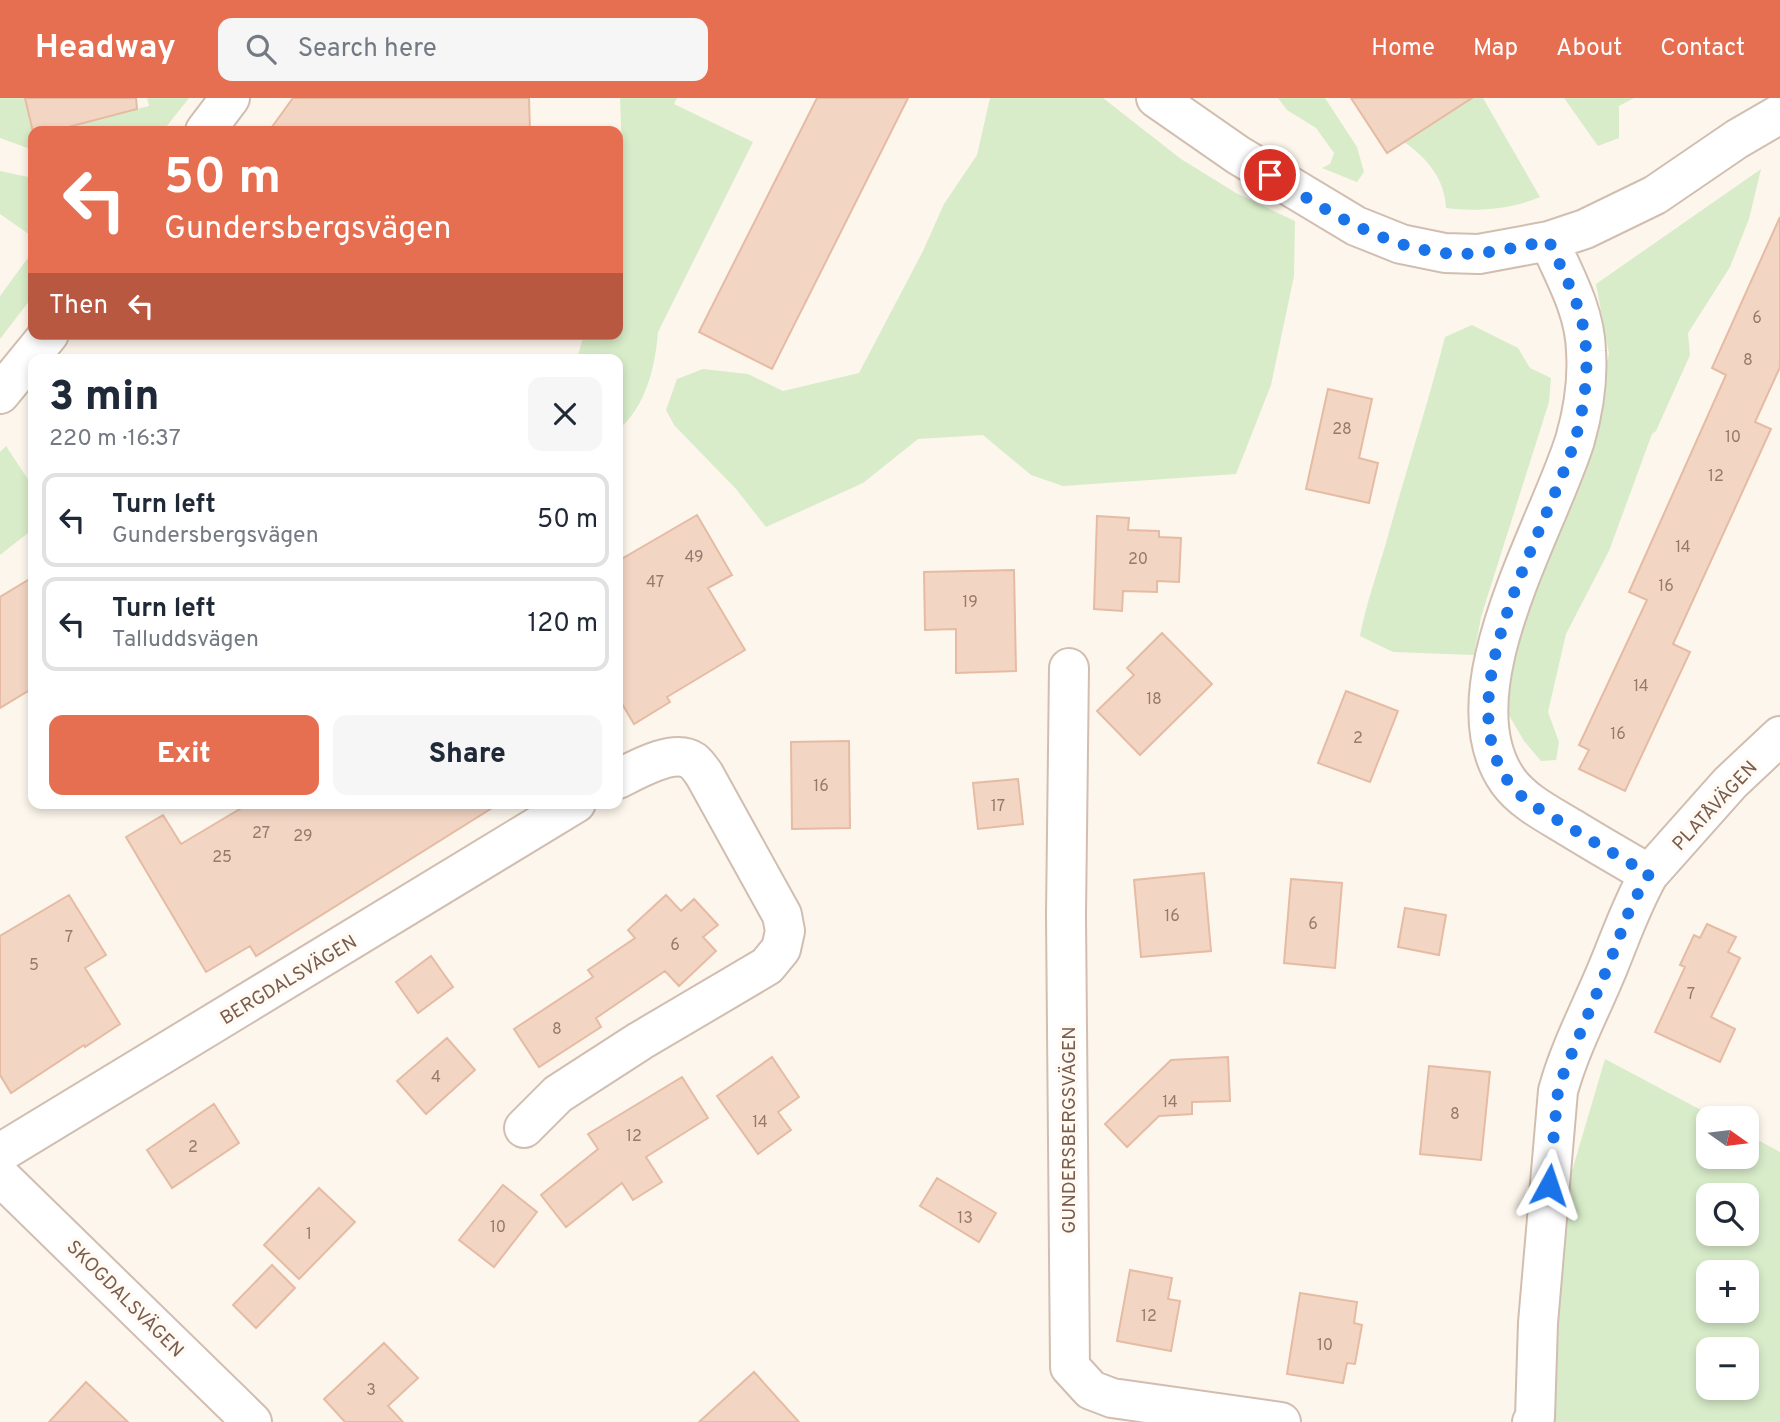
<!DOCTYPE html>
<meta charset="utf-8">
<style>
:root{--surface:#fff;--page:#f6f6f7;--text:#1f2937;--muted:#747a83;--line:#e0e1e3;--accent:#e76f51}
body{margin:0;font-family:Overpass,sans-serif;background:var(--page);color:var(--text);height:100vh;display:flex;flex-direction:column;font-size:26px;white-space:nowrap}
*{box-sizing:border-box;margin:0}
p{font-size:23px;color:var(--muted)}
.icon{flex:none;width:38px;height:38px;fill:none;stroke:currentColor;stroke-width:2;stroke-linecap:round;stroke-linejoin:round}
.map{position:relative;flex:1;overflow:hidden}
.details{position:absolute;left:28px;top:256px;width:595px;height:455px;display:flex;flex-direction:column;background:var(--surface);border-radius:14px;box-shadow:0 4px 10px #0003}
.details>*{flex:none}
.banner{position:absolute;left:28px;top:28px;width:595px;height:214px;border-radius:14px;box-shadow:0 4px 10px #0003;background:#e76f51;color:#fff;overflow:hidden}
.needle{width:46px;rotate:104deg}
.buttons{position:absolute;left:1696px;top:1008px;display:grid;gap:14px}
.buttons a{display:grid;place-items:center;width:63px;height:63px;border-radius:14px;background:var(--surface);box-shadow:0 4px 10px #0003;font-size:35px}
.pin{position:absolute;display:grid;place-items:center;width:60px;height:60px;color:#fff;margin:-30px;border:4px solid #fff;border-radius:50%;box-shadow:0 2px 7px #0007}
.me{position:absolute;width:77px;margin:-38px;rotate:5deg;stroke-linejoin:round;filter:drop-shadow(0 0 5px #0008)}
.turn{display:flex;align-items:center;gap:24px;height:147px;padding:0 21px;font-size:32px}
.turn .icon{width:91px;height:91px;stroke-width:2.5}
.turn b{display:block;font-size:49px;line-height:60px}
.then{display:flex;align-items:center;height:66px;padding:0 21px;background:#0003;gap:14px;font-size:26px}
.round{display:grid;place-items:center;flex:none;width:74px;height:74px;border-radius:14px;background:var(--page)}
.overview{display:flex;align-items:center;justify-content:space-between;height:119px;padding:0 21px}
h1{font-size:42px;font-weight:800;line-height:52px}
.button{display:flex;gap:14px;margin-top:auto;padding:14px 21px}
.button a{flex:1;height:80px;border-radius:14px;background:var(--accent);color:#fff;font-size:28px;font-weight:800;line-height:80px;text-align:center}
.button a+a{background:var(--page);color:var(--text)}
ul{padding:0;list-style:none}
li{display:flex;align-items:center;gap:21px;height:94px;margin:0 14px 10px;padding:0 7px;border:4px solid var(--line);border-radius:14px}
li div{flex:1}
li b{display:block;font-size:26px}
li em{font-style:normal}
header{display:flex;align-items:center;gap:42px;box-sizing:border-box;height:98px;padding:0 35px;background:var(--accent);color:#fff}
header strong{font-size:33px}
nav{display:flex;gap:38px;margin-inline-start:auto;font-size:24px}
.search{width:490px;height:63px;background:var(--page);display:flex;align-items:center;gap:18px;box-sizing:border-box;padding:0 24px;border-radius:14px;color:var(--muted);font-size:26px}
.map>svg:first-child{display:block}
</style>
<header>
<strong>Headway</strong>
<div class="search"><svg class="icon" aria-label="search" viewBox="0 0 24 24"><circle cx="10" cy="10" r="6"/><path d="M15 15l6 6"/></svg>Search here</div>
<nav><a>Home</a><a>Map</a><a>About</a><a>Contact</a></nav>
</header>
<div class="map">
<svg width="1780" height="1324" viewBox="0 0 1780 1324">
<rect width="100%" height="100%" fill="#fdf6ec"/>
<path fill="#d8ecc9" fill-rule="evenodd" d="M 0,0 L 25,0 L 33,34 L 33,52 L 0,40 Z
M 147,0 L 189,0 L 163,33 L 53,33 L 149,8 Z
M 620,0 L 677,0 L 674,6 L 753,44 L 658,234 C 655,270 646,308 618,332 L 618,261 L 577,261 L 584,236 L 618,236 L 618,82 L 623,81 Z
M 990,0 L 1103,0 L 1181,61 L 1236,95 L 1295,123 L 1294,178 L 1271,287 L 1236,376 L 1063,388 L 1031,377 L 983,337 L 918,341 L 863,385 L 766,429 L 736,391 L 674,327 L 666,312 L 677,281 L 703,271 L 748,276 L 783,293 L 859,275 L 923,153 L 944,106 L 977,57 Z
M 1278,0 L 1325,0 L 1357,49 L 1364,74 L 1357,84 L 1322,70 L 1330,66 L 1334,55 L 1316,30 L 1287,12 Z
M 1439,0 L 1483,0 L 1540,99 C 1513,111 1475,114 1446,110 C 1445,81 1427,60 1404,44 Z
M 1564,0 L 1634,0 L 1619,8 L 1619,40 L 1598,48 Z
M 1761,71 L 1749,121 L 1730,169 L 1688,235 L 1690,257 L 1656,333 L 1652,336 L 1609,453 L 1566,536 L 1548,614 L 1559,644 L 1556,662 L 1541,663 L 1524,643 L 1504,609 L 1507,562 L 1587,341 L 1609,256 L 1596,186 Z
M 0,73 L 33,80 L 33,139 L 0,116 Z
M 33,153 L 33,198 L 0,241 L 0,198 Z
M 1472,227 L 1518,250 L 1530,270 L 1551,280 L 1549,304 L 1481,519 L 1474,557 L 1393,554 L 1360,538 C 1366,506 1377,476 1386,445 C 1405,376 1427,309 1445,239 Z
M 6,348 L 33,389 L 33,431 L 0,457 L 0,354 Z
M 1605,961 L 1716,1020 L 1708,1020 L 1708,1059 L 1746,1059 L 1747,1036 L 1780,1054 L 1780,1324 L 1544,1324 L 1562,1107 ZM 1708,1097 L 1746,1097 L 1746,1136 L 1708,1136 ZM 1708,1174 L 1746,1174 L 1746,1213 L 1708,1213 ZM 1708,1251 L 1746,1251 L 1746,1290 L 1708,1290 Z"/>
<path fill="#f3d5c3" stroke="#e6bba3" stroke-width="2" d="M 25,0 L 136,0 L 137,11 L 53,33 L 33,34 Z
M 293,0 L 529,0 L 530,33 L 269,33 Z
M 817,0 L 908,0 L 772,271 L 699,234 Z
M 1351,0 L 1472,0 L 1387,55 Z
M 1780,119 L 1780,269 L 1755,324 L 1771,331 L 1673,546 L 1690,554 L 1625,693 L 1579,671 L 1589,652 L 1579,647 L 1647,502 L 1629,494 L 1726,277 L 1712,270 Z
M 1328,291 L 1372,301 L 1359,360 L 1378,365 L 1369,405 L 1306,391 Z
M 697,417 L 732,477 L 708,490 L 745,552 L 667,599 L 670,604 L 634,626 L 618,599 L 618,463 Z
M 1097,418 L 1129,420 L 1128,432 L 1159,433 L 1159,439 L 1181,440 L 1179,484 L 1157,483 L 1157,494 L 1123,493 L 1122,513 L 1094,511 Z
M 1014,472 L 1016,573 L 956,575 L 956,531 L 925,532 L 924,474 Z
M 33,479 L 33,590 L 0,610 L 0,499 Z
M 1162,535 L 1212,586 L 1140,657 L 1097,613 L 1134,577 L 1127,570 Z
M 1346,593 L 1398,613 L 1370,684 L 1318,665 Z
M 849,643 L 850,730 L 792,731 L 791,644 Z
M 1018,681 L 1023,726 L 978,731 L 973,685 Z
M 250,705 L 500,705 L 256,858 L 250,848 L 206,874 L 126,739 L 163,717 L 181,746 Z
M 1204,775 L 1211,853 L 1141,859 L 1134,782 Z
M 1291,781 L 1342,785 L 1335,870 L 1284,865 Z
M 69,797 L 106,857 L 85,870 L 120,926 L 85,949 L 84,947 L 11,995 L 0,977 L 0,838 Z
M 666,797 L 681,813 L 694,801 L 718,827 L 703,839 L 716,853 L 679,888 L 665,873 L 596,920 L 601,929 L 539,969 L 514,931 L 593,879 L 588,872 L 635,840 L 628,832 Z
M 1405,810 L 1446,817 L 1439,857 L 1398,849 Z
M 1707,826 L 1736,839 L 1728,854 L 1740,860 L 1711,919 L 1735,931 L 1720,964 L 1655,934 L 1685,869 L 1680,867 L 1694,837 L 1700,840 Z
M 431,858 L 453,889 L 418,915 L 396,884 Z
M 447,940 L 475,972 L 426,1016 L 397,983 Z
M 772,959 L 799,999 L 778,1014 L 791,1032 L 758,1056 L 717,998 Z
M 1228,959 L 1230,1003 L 1192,1004 L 1192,1016 L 1159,1018 L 1127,1049 L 1105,1026 L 1171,962 Z
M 1429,968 L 1490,974 L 1481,1062 L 1420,1056 Z
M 682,979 L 708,1020 L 646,1059 L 662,1084 L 633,1102 L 622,1085 L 566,1129 L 541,1097 L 598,1051 L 588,1036 Z
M 214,1006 L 239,1045 L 172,1090 L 147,1052 Z
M 937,1080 L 996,1115 L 979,1144 L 920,1108 Z
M 503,1087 L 537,1114 L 494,1169 L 459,1142 Z
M 319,1090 L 355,1124 L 299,1181 L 264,1147 Z
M 272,1167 L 295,1190 L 256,1230 L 233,1207 Z
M 1130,1172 L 1172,1180 L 1168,1201 L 1180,1203 L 1171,1253 L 1117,1243 Z
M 1300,1195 L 1357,1204 L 1354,1225 L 1362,1227 L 1355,1266 L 1347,1265 L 1343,1285 L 1287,1276 Z
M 384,1245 L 418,1280 L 388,1308 L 403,1324 L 345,1324 L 324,1301 Z
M 754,1274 L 799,1324 L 699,1324 Z
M 86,1284 L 128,1324 L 49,1324 Z"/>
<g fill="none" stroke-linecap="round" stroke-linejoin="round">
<g stroke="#d1beb0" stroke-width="42">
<path id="minor" d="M 1156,0 L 1238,57 L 1356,128 L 1401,146 L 1445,155 L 1479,156 L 1549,143 L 1585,131 L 1655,97 L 1737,41 L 1780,16
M 205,33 L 230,0
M 0,296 L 49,236
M 1069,570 L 1066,817 L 1070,1269 L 1091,1292 L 1112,1300 L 1281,1324
M 1649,776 L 1730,685 L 1780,638
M 524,1030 L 558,996 L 640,943 L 767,868 L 781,851 L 785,833 L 782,817 L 704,676 C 701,672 697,666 693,663 C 674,650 636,672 618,681
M 0,1055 L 576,705
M 0,1078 L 252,1324
M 1532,1324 L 1535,1319 L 1538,1225 L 1558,993 C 1570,949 1592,909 1609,867 C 1622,835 1632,806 1649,776 C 1623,761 1597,746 1571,730 C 1550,717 1523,704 1508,683 C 1446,595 1547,432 1575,342 C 1583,314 1588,282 1586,253 C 1585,213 1565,179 1549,143"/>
</g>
<use href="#minor" stroke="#fff" stroke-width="38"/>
</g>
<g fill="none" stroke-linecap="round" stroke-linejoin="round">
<path stroke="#1a73e8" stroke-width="12" stroke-dasharray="0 21.6" d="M 1270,77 C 1332,116 1402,163 1480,155 C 1503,153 1526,147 1549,143 C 1565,179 1585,213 1586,253 C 1588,282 1583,314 1575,342 C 1547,432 1446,594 1508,683 C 1522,704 1550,717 1571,730 C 1597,746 1623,761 1649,776 L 1631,808 L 1609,866 L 1564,974 L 1558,993 L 1549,1087"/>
</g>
<g text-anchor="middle" stroke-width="7" stroke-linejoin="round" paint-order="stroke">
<g font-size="16" fill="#987a6a">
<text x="1757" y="225">6</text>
<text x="1748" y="267">8</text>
<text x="1342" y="336">28</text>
<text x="1733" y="344">10</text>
<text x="1716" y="383">12</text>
<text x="1683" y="454">14</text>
<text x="694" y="464">49</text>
<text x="1138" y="466">20</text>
<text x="655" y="489">47</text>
<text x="1666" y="493">16</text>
<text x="970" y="509">19</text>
<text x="1641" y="593">14</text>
<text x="1154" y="606">18</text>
<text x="1618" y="641">16</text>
<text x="1358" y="645">2</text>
<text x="821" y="693">16</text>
<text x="998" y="713">17</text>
<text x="261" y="740">27</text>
<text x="303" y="743">29</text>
<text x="222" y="764">25</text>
<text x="1172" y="823">16</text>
<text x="1313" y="831">6</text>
<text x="69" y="844">7</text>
<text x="675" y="852">6</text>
<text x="34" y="872">5</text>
<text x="1691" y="901">7</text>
<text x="557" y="936">8</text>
<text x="436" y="984">4</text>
<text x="1170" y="1009">14</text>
<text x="1455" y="1021">8</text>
<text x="760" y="1029">14</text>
<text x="634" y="1043">12</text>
<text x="193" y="1054">2</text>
<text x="965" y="1125">13</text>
<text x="498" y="1134">10</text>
<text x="309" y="1141">1</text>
<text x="1149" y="1223">12</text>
<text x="1325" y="1252">10</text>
<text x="371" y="1297">3</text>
</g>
<g font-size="19" fill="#7a5c4d" stroke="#fffaf3">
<text transform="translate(1714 707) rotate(-47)" y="7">PLATÅVÄGEN</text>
<text transform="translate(288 881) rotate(-31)" y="7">BERGDALSVÄGEN</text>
<text transform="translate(1068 1032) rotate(-90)" y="7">GUNDERSBERGSVÄGEN</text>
<text transform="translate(126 1200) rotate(45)" y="7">SKOGDALSVÄGEN</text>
</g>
</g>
</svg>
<div class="buttons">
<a><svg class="needle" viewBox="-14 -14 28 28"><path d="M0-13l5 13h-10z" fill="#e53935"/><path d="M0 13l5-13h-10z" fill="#747a83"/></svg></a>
<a><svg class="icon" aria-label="search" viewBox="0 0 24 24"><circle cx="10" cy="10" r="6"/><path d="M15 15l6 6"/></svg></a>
<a>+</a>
<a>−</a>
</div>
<div class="pin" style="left:1270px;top:77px;background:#d93025"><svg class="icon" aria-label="arrive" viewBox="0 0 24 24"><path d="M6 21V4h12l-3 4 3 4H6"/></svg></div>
<svg class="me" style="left:1549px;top:1087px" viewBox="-20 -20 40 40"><path d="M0-17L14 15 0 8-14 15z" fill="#1a73e8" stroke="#fff" stroke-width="4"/></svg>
<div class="banner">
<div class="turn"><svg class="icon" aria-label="left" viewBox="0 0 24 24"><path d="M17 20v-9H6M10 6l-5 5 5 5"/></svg><div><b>50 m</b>Gundersbergsvägen</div></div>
<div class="then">Then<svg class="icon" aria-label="left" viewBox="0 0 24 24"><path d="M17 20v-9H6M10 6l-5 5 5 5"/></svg></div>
</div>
<section class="details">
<div class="overview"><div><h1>3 min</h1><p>220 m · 16:37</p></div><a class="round"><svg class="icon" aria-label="close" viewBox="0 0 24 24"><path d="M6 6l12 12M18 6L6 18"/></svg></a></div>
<ul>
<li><svg class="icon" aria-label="left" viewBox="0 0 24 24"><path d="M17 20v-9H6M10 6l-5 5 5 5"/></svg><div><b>Turn left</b><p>Gundersbergsvägen</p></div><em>50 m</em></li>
<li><svg class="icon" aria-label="left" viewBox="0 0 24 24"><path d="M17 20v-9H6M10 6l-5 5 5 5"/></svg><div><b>Turn left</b><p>Talluddsvägen</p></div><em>120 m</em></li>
</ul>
<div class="button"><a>Exit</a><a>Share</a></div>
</section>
</div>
